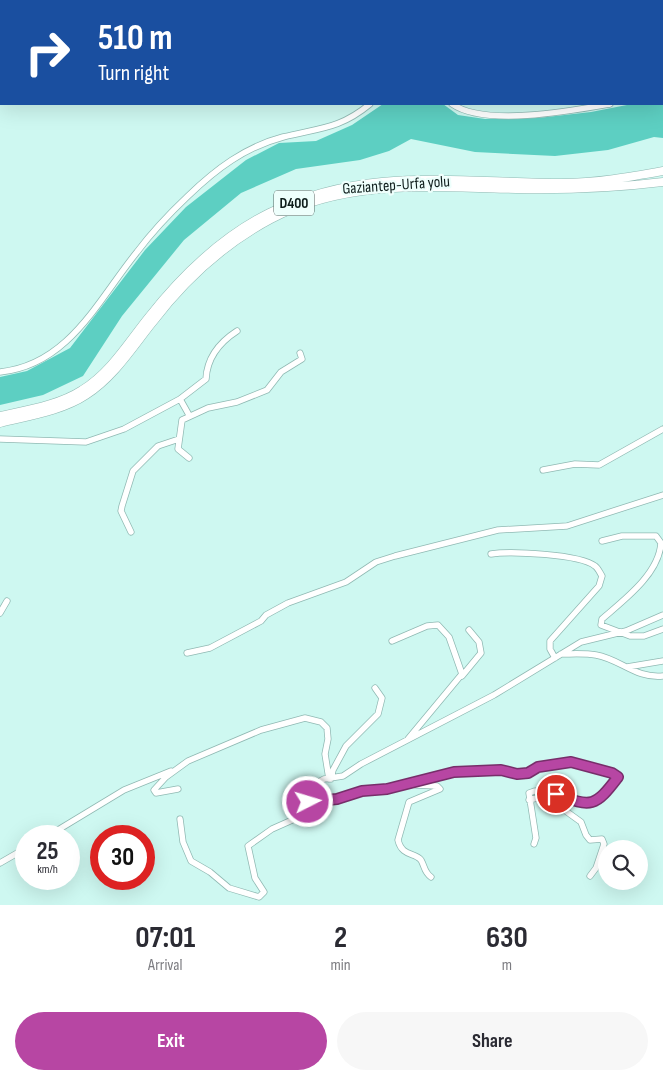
<!DOCTYPE html>
<style>
:root{--surface:#fff;--page:#f7f7f7;--text:#2b2b33;--muted:#7c7c81;--accent:#b746a3}
body{margin:0;font-family:"Sofia Sans Condensed",sans-serif;background:var(--page);color:var(--text);height:100vh;display:flex;flex-direction:column;font-size:19px;white-space:nowrap}
*{box-sizing:border-box;margin:0}
p{font-size:16px;color:var(--muted)}
.icon{flex:none;width:28px;height:28px;fill:none;stroke:currentColor;stroke-width:2;stroke-linecap:round;stroke-linejoin:round}
.map{position:relative;height:905px;overflow:hidden}
.details{display:flex;flex-direction:column;background:var(--surface);flex:1}
.details>*{flex:none}
.guide{position:absolute;left:0px;top:0px;width:664px;height:105px;box-shadow:0 5px 20px #0002;background:#1a4fa0;color:#fff;overflow:hidden}
.tools{position:absolute;left:598px;top:840px;display:grid;gap:10px}
.tools a{display:grid;place-items:center;width:50px;height:50px;border-radius:50%;background:var(--surface);box-shadow:0 5px 20px #0002;font-size:25px}
.speed{position:absolute;left:15px;top:825px;display:flex;gap:10px;font-size:25px;font-weight:700;text-align:center}
.speed>*{display:grid;place-content:center;width:65px;height:65px;border-radius:50%;background:var(--surface);box-shadow:0 5px 20px #0002;line-height:1}
.speed small{font-size:12px;font-weight:400}
.speed .limit{border:8px solid #d22;background:#fff;color:#111}
.pin{position:absolute;display:grid;place-items:center;width:42px;height:42px;color:#fff;margin:-21px;border:2px solid #fff;border-radius:50%;box-shadow:0 1px 5px #0007}
.me{position:absolute;width:55px;margin:-28px;rotate:85deg;stroke-linejoin:round;filter:drop-shadow(0 0 4px #0008)}
.turn{display:flex;align-items:center;gap:18px;height:105px;padding:0 15px;font-size:22px}
.turn .icon{width:65px;height:65px;stroke-width:2.5}
.turn b{display:block;font-size:35px;line-height:42px}
.eta{display:flex;justify-content:space-evenly;align-items:center;height:85px;text-align:center}
.eta b{font-size:30px;font-weight:700;line-height:35px}
.action{display:flex;gap:10px;margin-top:auto;padding:10px 15px}
.action a{flex:1;height:58px;border-radius:30px;background:var(--accent);color:#fff;font-size:20px;font-weight:700;line-height:58px;text-align:center}
.action a+a{background:var(--page);color:var(--text)}
.map>svg:first-child{display:block}
</style>
<div class="map">
<svg width="663" height="905" viewBox="0 0 663 905">
<rect width="100%" height="100%" fill="#cef8f1"/>
<path fill="#5dcfc2" d="M 663,100 L 663,138 L 654,137 L 608,150 L 555,156 L 475,152 L 411,139 L 389,151 L 360,160 L 296,169 L 241,193 L 184,240 L 122,316 L 83,376 L 43,395 L 0,405 L 0,377 L 27,371 L 70,348 L 145,250 L 186,207 L 246,160 L 279,143 L 316,141 L 352,125 L 383,104 L 443,104 L 458,115 L 485,119 L 538,118 L 591,112 L 632,104 L 662,104 Z"/>
<g fill="none" stroke-linecap="round" stroke-linejoin="round">
<g stroke="#90b9b3" stroke-width="7">
<path id="minor" d="M 662,77 L 663,77
M 662,92 L 663,92
M 452,104 C 485,127 571,111 610,104
M 0,372 C 69,365 98,300 137,252 C 152,232 170,213 188,196 C 216,169 245,147 283,137 C 319,128 340,129 370,104
M 180,399 L 206,379 C 207,358 220,342 237,331
M 0,439 L 86,442 L 124,429 L 180,399 L 189,415
M 189,458 L 178,449 L 182,420 L 208,408 L 237,402 L 267,390 L 281,372 L 302,359 L 300,353
M 543,470 L 575,464 L 599,465 L 663,429
M 131,532 L 121,511 L 122,506 L 133,471 L 158,446 L 179,439
M 602,541 L 622,536 L 656,536 L 661,543 C 659,574 624,600 602,619 L 601,625 L 630,636 L 644,636 L 663,629
M 491,554 C 510,551 580,554 595,566 C 598,568 600,573 602,576 L 599,586 L 550,641 L 550,649 L 555,658
M 0,613 L 7,601
M 392,641 L 427,626 L 438,625 L 449,637 L 462,674 L 408,739
M 187,653 L 210,648 L 261,621 L 266,615 L 288,603 L 346,582 L 376,562 L 395,556 L 498,530 L 567,526 L 663,495
M 561,654 C 572,654 585,653 596,655 C 620,659 636,679 663,676
M 627,667 L 663,661
M 462,676 L 481,653 L 479,642 L 469,630
M 331,779 L 333,770 L 346,746 L 378,714 L 382,698 L 375,688
M 416,785 L 437,786 L 440,789 L 409,802 L 398,840 C 402,857 415,852 421,860 C 425,867 424,872 431,877
M 178,789 L 156,793 L 154,790 L 166,777 L 188,761 L 261,730 L 305,718 L 321,722 L 327,728 L 328,739 L 325,754 L 329,779
M 529,800 L 545,796 L 581,822 L 586,835 L 590,840 L 602,839 L 604,844 L 596,868 L 590,876
M 308,802 L 337,799 L 362,791 L 387,789 L 454,772 L 501,770 L 517,775 L 528,773 L 538,767 L 571,762 L 612,773 L 618,777 C 612,784 607,794 601,799 C 582,815 552,781 529,793 L 536,838 L 534,844
M 180,819 L 183,842 L 191,861 L 210,872 L 229,888 L 259,897 L 264,892 L 255,878 L 248,846 L 272,829 L 299,817 L 304,812 L 313,785 L 324,779 L 343,776 L 361,764 L 494,695 L 581,642 L 626,631 L 663,615
M 48,836 L 124,790 L 171,771
M 0,863 L 26,848"/>
</g>
<g stroke="#90b9b3" stroke-width="9">
<path id="highway" d="M 0,416 C 27,410 59,405 82,390 C 110,373 128,343 148,318 C 181,276 221,237 269,213 C 366,165 459,183 562,183 C 596,183 630,177 663,171
M 0,423 C 28,416 62,411 86,395 C 114,377 132,348 152,323 C 184,281 224,244 271,219 C 348,179 432,187 516,189 C 565,190 614,188 663,182"/>
</g>
<use href="#minor" stroke="#fff" stroke-width="5.5"/>
<use href="#highway" stroke="#fff" stroke-width="8"/>
</g>
<g fill="none" stroke-linecap="round" stroke-linejoin="round">
<g stroke="#772e6a" stroke-width="12">
<path id="route" d="M 308,802 L 337,799 L 362,791 L 387,789 L 454,772 L 501,770 L 517,774 L 528,773 L 538,767 L 571,762 L 612,773 L 618,777 C 595,807 592,808 556,794"/>
</g>
<use href="#route" stroke="#b746a3" stroke-width="9"/>
</g>
<g text-anchor="middle" stroke-width="4.5" stroke-linejoin="round" paint-order="stroke">
<rect fill="#eefffc" stroke="#52625f" stroke-width="1" x="274" y="190.5" width="40" height="25" rx="4"/>
<g font-size="15" font-weight="bold" fill="#0f1e1c">
<text x="294" y="208">D400</text>
</g>
<g font-size="16" fill="#0f1e1c" stroke="#eefffc">
<text transform="translate(396 184) rotate(-4)" y="6">Gaziantep-Urfa yolu</text>
</g>
</g>
</svg>
<div class="tools">
<a><svg class="icon" aria-label="search" viewBox="0 0 24 24"><circle cx="10" cy="10" r="6"/><path d="M15 15l6 6"/></svg></a>
</div>
<div class="speed"><div>25<small>km/h</small></div><div class="limit">30</div></div>
<div class="pin" style="left:556px;top:794px;background:#d93025"><svg class="icon" aria-label="arrive" viewBox="0 0 24 24"><path d="M6 21V4h12l-3 4 3 4H6"/></svg></div>
<svg class="me" style="left:308px;top:802px" viewBox="-20 -20 40 40"><circle r="17" fill="#b746a3" stroke="#fff" stroke-width="3"/><path d="M0-11L8 9 0 5-8 9z" fill="#fff"/></svg>
<div class="guide">
<div class="turn"><svg class="icon" aria-label="right" viewBox="0 0 24 24"><path d="M7 20v-9h11M14 6l5 5-5 5"/></svg><div><b>510 m</b>Turn right</div></div>
</div>
</div>
<section class="details">
<div class="eta">
<div><b>07:01</b><p>Arrival</p></div>
<div><b>2</b><p>min</p></div>
<div><b>630</b><p>m</p></div>
</div>
<div class="action"><a>Exit</a><a>Share</a></div>
</section>
